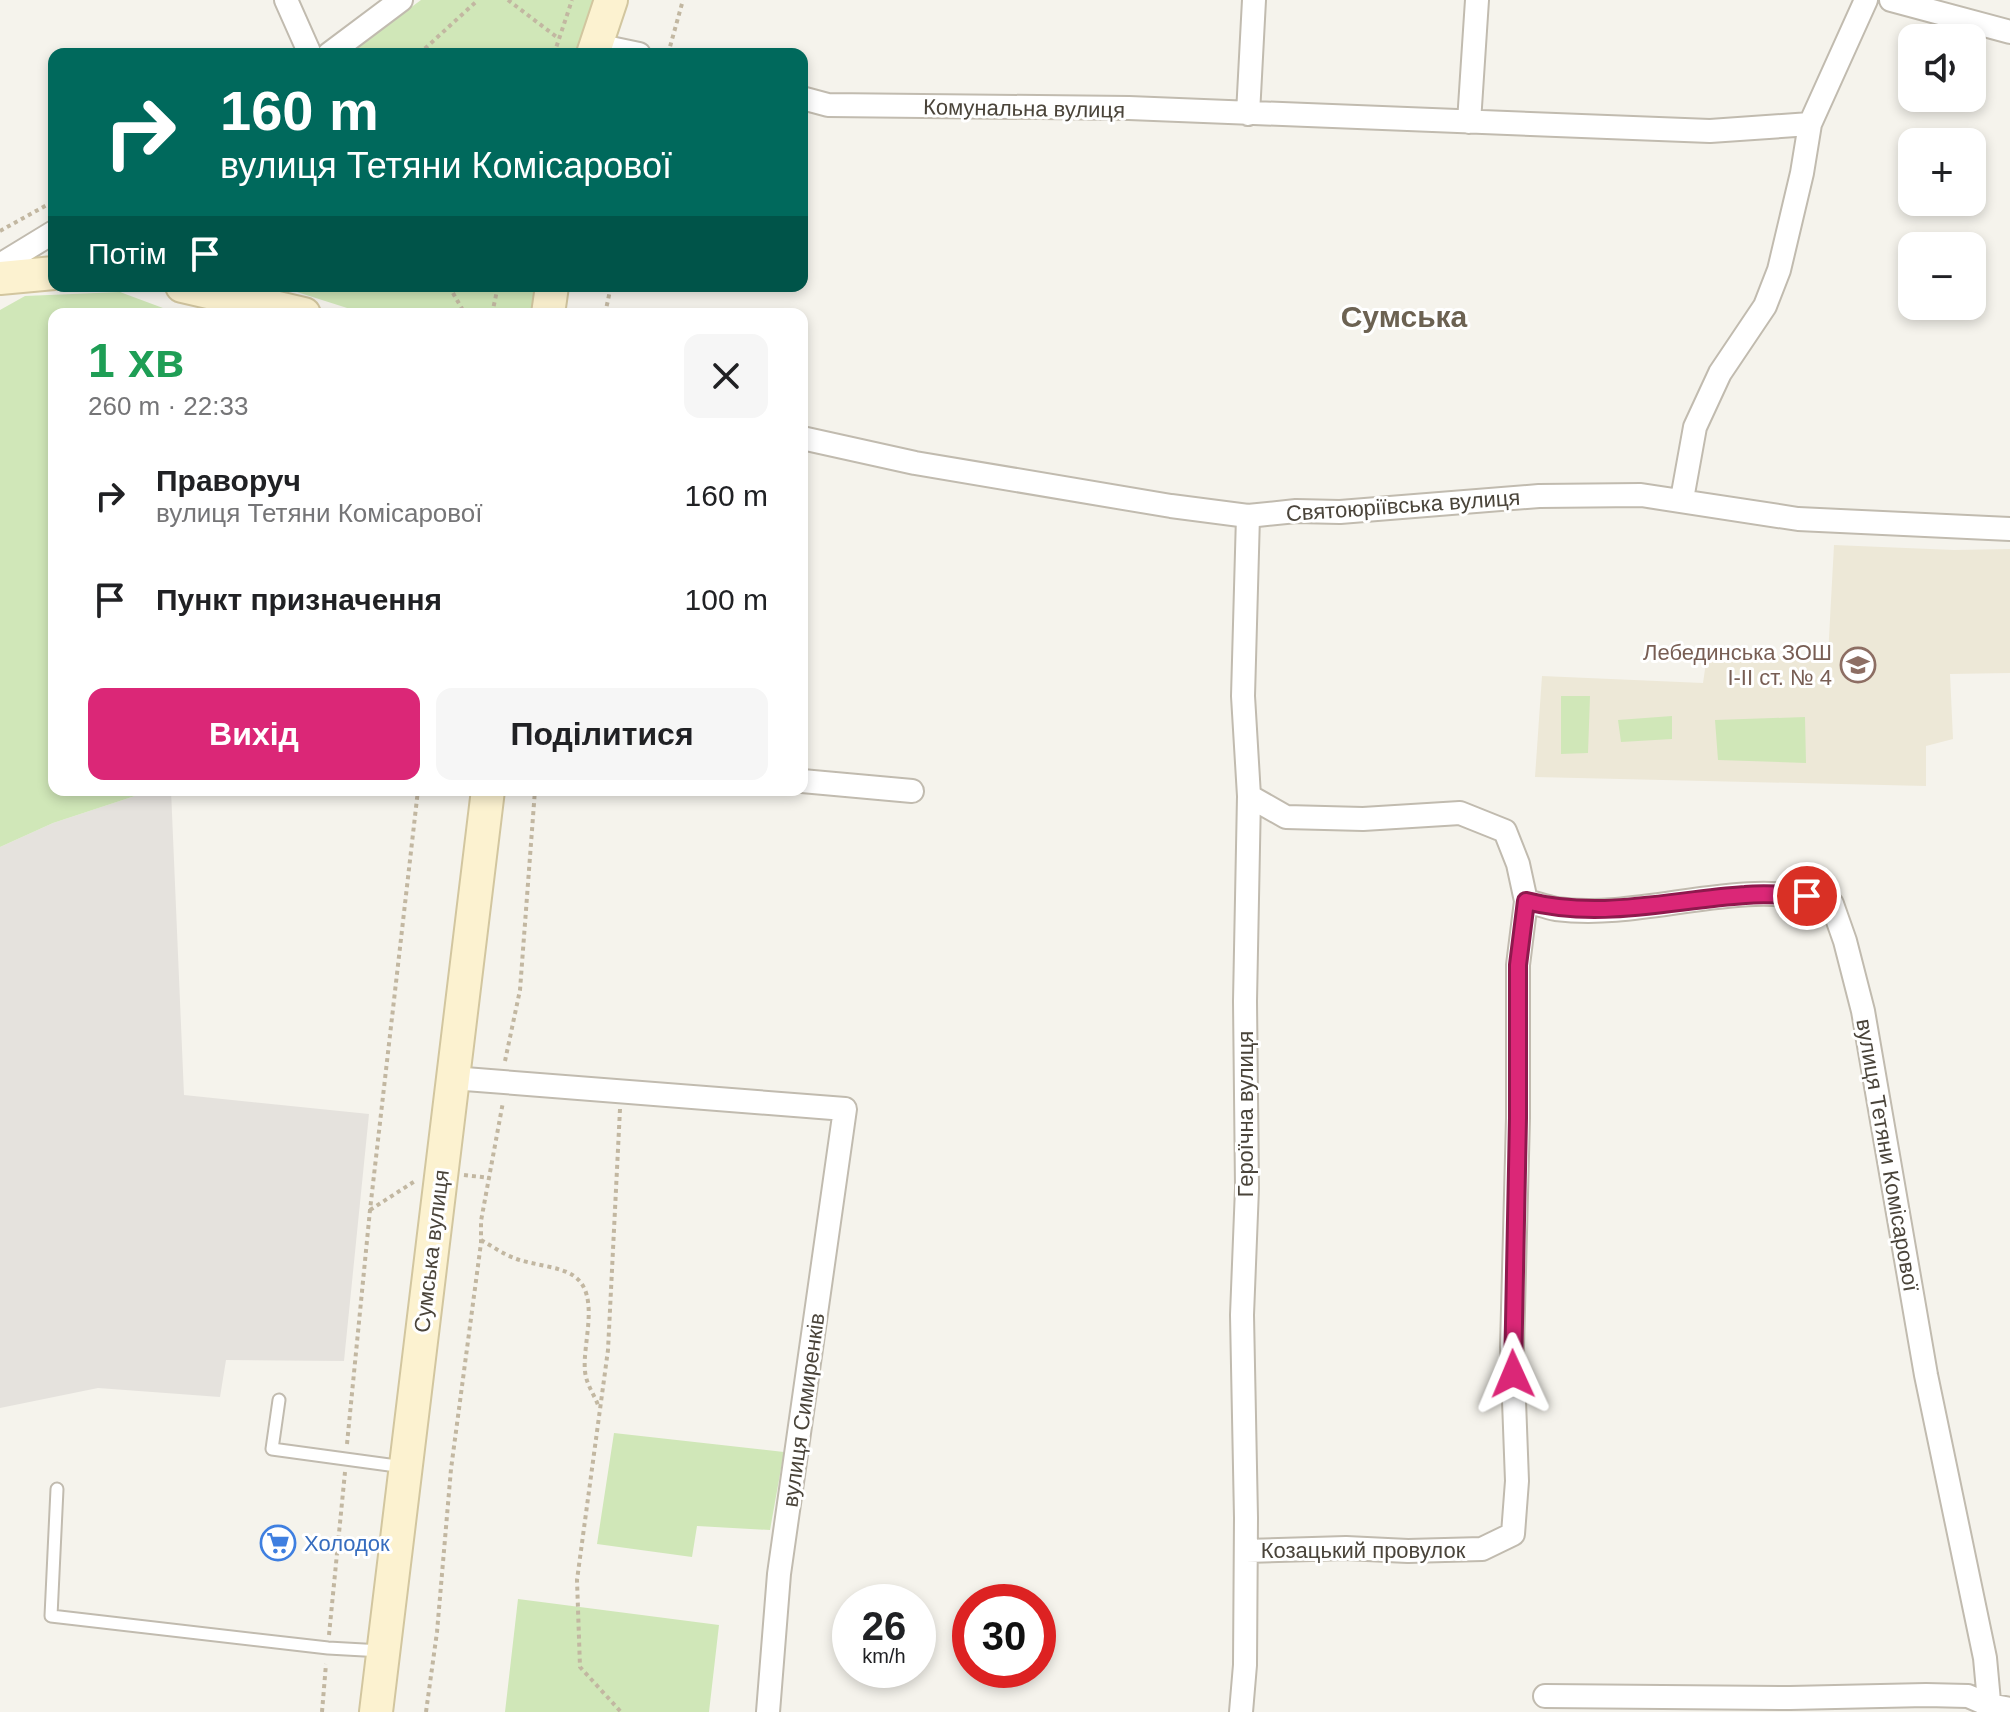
<!DOCTYPE html>
<html lang="uk">
<meta charset="utf-8">
<style>
:root{--surface:#fff;--page:#f6f6f6;--text:#202124;--muted:#757577;--accent:#db2777}
body{margin:0;font-family:Arial,sans-serif;background:var(--page);color:var(--text);height:100vh;display:flex;flex-direction:column;font-size:30px;white-space:nowrap}
*{box-sizing:border-box;margin:0}
p{font-size:26px;color:var(--muted)}
.icon{flex:none;width:44px;height:44px;fill:none;stroke:currentColor;stroke-width:2;stroke-linecap:round;stroke-linejoin:round}
.map{position:relative;flex:1;overflow:hidden}
.side{position:absolute;left:48px;top:308px;width:760px;height:488px;display:flex;flex-direction:column;background:var(--surface);border-radius:16px;box-shadow:0 4px 12px #0003}
.side>*{flex:none}
.hud{position:absolute;left:48px;top:48px;width:760px;height:244px;border-radius:16px;box-shadow:0 4px 12px #0003;background:#00695c;color:#fff;overflow:hidden}
.tools{position:absolute;left:1898px;top:24px;display:grid;gap:16px}
.tools a{display:grid;place-items:center;width:88px;height:88px;border-radius:16px;background:var(--surface);box-shadow:0 4px 12px #0003;font-size:40px}
.speed{position:absolute;left:832px;top:1584px;display:flex;gap:16px;font-size:40px;font-weight:700;text-align:center}
.speed>*{display:grid;place-content:center;width:104px;height:104px;border-radius:50%;background:var(--surface);box-shadow:0 4px 12px #0003;line-height:1}
.speed small{font-size:20px;font-weight:400}
.speed .limit{border:12px solid #d22;background:#fff;color:#111}
.pin{position:absolute;display:grid;place-items:center;width:68px;height:68px;color:#fff;margin:-34px;border:4px solid #fff;border-radius:50%;box-shadow:0 2px 8px #0007}
.me{position:absolute;width:88px;margin:-44px;rotate:359deg;stroke-linejoin:round;filter:drop-shadow(0 0 6px #0008)}
.turn{display:flex;align-items:center;gap:28px;height:168px;padding:0 40px;font-size:36px}
.turn .icon{width:104px;height:104px;stroke-width:2.5}
.turn b{display:block;font-size:56px;line-height:68px}
.then{display:flex;align-items:center;height:76px;padding:0 40px;background:#0003;gap:16px;font-size:30px}
.round{display:grid;place-items:center;flex:none;width:84px;height:84px;border-radius:16px;background:var(--page)}
.headline{display:flex;align-items:center;justify-content:space-between;height:136px;padding:0 40px}
h1{font-size:48px;font-weight:700;line-height:60px;color:#1e9e55}
.action{display:flex;gap:16px;margin-top:auto;padding:16px 40px}
.action a{flex:1;height:92px;border-radius:16px;background:var(--accent);color:#fff;font-size:32px;font-weight:700;line-height:92px;text-align:center}
.action a+a{background:var(--page);color:var(--text)}
ul{padding:0;list-style:none}
li{display:flex;align-items:center;gap:24px;height:104px;padding:0 40px}
li div{flex:1}
li b{display:block;font-size:30px}
li em{font-style:normal}
.map>svg:first-child{display:block}
</style>
<div class="map">
<svg width="2010" height="1712" viewBox="0 0 2010 1712">
<rect width="100%" height="100%" fill="#f5f3ec"/>
<path fill="#e5e2dd" d="M 153,790 L 171,790 L 184,1095 L 369,1114 L 344,1361 L 226,1360 L 220,1397 L 98,1388 L 0,1408 L 0,847 L 53,823 Z"/>
<path fill="#ede8d7" d="M 1834,545 L 1954,550 L 2010,549 L 2010,673 L 1950,674 L 1953,739 L 1926,746 L 1926,786 L 1535,777 L 1542,676 L 1703,683 L 1707,656 L 1828,656 Z"/>
<path fill="#d0e7b8" d="M 421,0 L 600,0 L 580,54 L 348,54 Z
M 278,286 L 538,286 L 532,314 L 366,314 Z
M 120,292 L 179,314 L 54,314 L 54,790 L 153,790 L 53,823 L 0,847 L 0,310 L 25,296 Z
M 1561,696 L 1590,696 L 1588,753 L 1561,754 Z
M 1672,716 L 1672,739 L 1621,742 L 1618,720 Z
M 1805,717 L 1806,763 L 1718,760 L 1715,720 Z
M 614,1433 L 784,1452 L 770,1530 L 697,1526 L 692,1557 L 597,1544 Z
M 518,1599 L 719,1625 L 709,1712 L 505,1712 Z"/>
<g fill="none" stroke-linecap="round" stroke-linejoin="round">
<g stroke="#c1bbaf" stroke-width="15">
<path id="service" d="M 279,1400 L 272,1449 L 404,1467
M 57,1489 L 51,1616 L 328,1648 L 382,1651"/>
</g>
<g stroke="#c1bbaf" stroke-width="26">
<path id="minor" d="M 286,0 L 310,54
M 1891,0 L 2010,32
M 596,45 L 639,54
M 329,54 L 401,0
M 802,98 L 828,105 L 1129,108 L 1710,131 L 1810,124
M 1248,114 L 1254,0
M 1469,122 L 1477,0
M 0,265 L 54,232
M 802,438 L 915,463 L 1171,506 L 1248,516 L 1296,511 L 1340,512 L 1539,496 L 1641,495 L 1798,519 L 2010,529
M 1682,499 L 1695,427 L 1720,373 L 1765,306 L 1779,270 L 1802,173 L 1810,124 L 1866,0
M 802,781 L 912,791
M 1526,901 C 1535,903 1546,907 1556,909 C 1647,921 1743,874 1832,904 L 1845,941 L 1863,1011 L 1926,1375 L 1985,1658 L 1990,1712
M 452,1078 L 845,1109 L 779,1574 L 768,1712
M 1246,1551 L 1346,1548 L 1408,1551 L 1482,1549 L 1513,1534 L 1517,1481 L 1512,1347 L 1518,1118 L 1518,965 L 1526,901 L 1518,864 L 1505,831 L 1460,813 L 1363,819 L 1286,817 L 1249,796
M 1545,1696 L 1790,1698 L 1926,1695 L 1968,1696 L 1989,1705 L 2010,1709
M 1241,1712 L 1245,1665 L 1246,1518 L 1242,1315 L 1247,1188 L 1245,1001 L 1249,796 L 1243,696 L 1248,516"/>
</g>
<g stroke="#d2c69f" stroke-width="36">
<path id="secondary" d="M 593,54 L 611,0
M 0,278 L 54,273
M 182,286 L 304,314
M 548,314 L 552,286
M 376,1712 L 488,790"/>
</g>
<path stroke="#c2b7a1" stroke-width="4" stroke-dasharray="4 4" stroke-linecap="butt" d="M 508,0 L 558,38
M 419,54 L 478,0
M 554,54 L 572,0
M 668,54 L 683,0
M 0,231 L 54,201
M 449,286 L 465,314
M 492,314 L 498,286
M 605,314 L 611,286
M 505,1061 L 520,990 L 535,790
M 620,1109 L 608,1350 L 577,1580 L 580,1667 L 621,1712
M 464,1175 L 490,1178
M 370,1210 L 415,1181
M 481,1240 C 492,1246 503,1254 514,1258 C 531,1265 560,1266 574,1276 C 601,1295 582,1344 585,1371 C 586,1384 594,1394 598,1405
M 347,1444 L 370,1210 L 418,790
M 329,1635 L 345,1472
M 322,1712 L 326,1664
M 426,1712 L 437,1632 L 451,1469 L 481,1243 L 481,1221 L 503,1102"/>
<use href="#service" stroke="#fff" stroke-width="11"/>
<use href="#minor" stroke="#fff" stroke-width="22"/>
<use href="#secondary" stroke="#fcf2d0" stroke-width="32"/>
</g>
<g fill="none" stroke-linecap="round" stroke-linejoin="round">
<g stroke="#8e194d" stroke-width="20">
<path id="route" d="M 1513,1374 L 1518,1118 L 1518,965 L 1526,901 C 1600,920 1671,900 1745,895 C 1766,893 1787,895 1807,896"/>
</g>
<use href="#route" stroke="#db2777" stroke-width="14"/>
</g>
<defs>
<g id="school-ring" transform="scale(1.8)"><circle r="9.5" fill="#fff" stroke="#8d6e63" stroke-width="1.5"/><path d="M0-5L7-2L0 1L-7-2ZM-4 1L0 2.5L4 1V4Q0 6-4 4Z" fill="#8d6e63"/></g>
<g id="supermarket-ring" transform="scale(1.8)"><circle r="9.5" fill="#fff" stroke="#3f7fe0" stroke-width="1.5"/><path d="M-6-5.5h2.5l.6 2H6L4.5 2H-2.5L-4.4-4H-6ZM-1.5 3.2a1.3 1.3 0 1 0 .1 0ZM3 3.2a1.3 1.3 0 1 0 .1 0Z" fill="#3f7fe0"/></g>
</defs>
<g fill-rule="evenodd">
<use href="#school-ring" x="1858" y="665"/>
<use href="#supermarket-ring" x="278" y="1543"/>
</g>
<g text-anchor="middle" stroke-width="6" stroke-linejoin="round" paint-order="stroke">
<g font-size="22" fill="#4a443a" stroke="#fff">
<text transform="translate(1024 108) rotate(1)" y="8">Комунальна вулиця</text>
<text transform="translate(1403 505) rotate(-4)" y="8">Святоюріївська вулиця</text>
<text transform="translate(1245 1114) rotate(-90)" y="8">Героїчна вулиця</text>
<text transform="translate(1888 1155) rotate(80)" y="8">вулиця Тетяни Комісарової</text>
<text transform="translate(431 1251) rotate(-83)" y="8">Сумська вулиця</text>
<text transform="translate(803 1410) rotate(-82)" y="8">вулиця Симиренків</text>
<text x="1363" y="1558">Козацький провулок</text>
</g>
<g font-size="22" fill="#785e54" stroke="#fff" text-anchor="end">
<text x="1832" y="660">Лебединська ЗОШ<tspan x="1832" dy="25">І-ІІ ст. № 4</tspan></text>
</g>
<g font-size="22" fill="#366cbe" stroke="#fff" text-anchor="start">
<text x="304" y="1551">Холодок</text>
</g>
<g font-size="30" font-weight="bold" fill="#6c6252" stroke="#fff">
<text x="1404" y="327">Сумська</text>
</g>
</g>
</svg>
<div class="tools">
<a><svg class="icon" aria-label="sound" viewBox="0 0 24 24"><path d="M4 9h4l5-4v14l-5-4H4zM17 9q2 3 0 6"/></svg></a>
<a>+</a>
<a>−</a>
</div>
<div class="speed"><div>26<small>km/h</small></div><div class="limit">30</div></div>
<div class="pin" style="left:1807px;top:896px;background:#d93025"><svg class="icon" aria-label="arrive" viewBox="0 0 24 24"><path d="M6 21V4h12l-3 4 3 4H6"/></svg></div>
<svg class="me" style="left:1513px;top:1374px" viewBox="-20 -20 40 40"><path d="M0-17L14 15 0 8-14 15z" fill="#db2777" stroke="#fff" stroke-width="4"/></svg>
<div class="hud">
<div class="turn"><svg class="icon" aria-label="right" viewBox="0 0 24 24"><path d="M7 20v-9h11M14 6l5 5-5 5"/></svg><div><b>160 m</b>вулиця Тетяни Комісарової</div></div>
<div class="then">Потім<svg class="icon" aria-label="arrive" viewBox="0 0 24 24"><path d="M6 21V4h12l-3 4 3 4H6"/></svg></div>
</div>
<section class="side">
<div class="headline"><div><h1>1 хв</h1><p>260 m · 22:33</p></div><a class="round"><svg class="icon" aria-label="close" viewBox="0 0 24 24"><path d="M6 6l12 12M18 6L6 18"/></svg></a></div>
<ul>
<li><svg class="icon" aria-label="right" viewBox="0 0 24 24"><path d="M7 20v-9h11M14 6l5 5-5 5"/></svg><div><b>Праворуч</b><p>вулиця Тетяни Комісарової</p></div><em>160 m</em></li>
<li><svg class="icon" aria-label="arrive" viewBox="0 0 24 24"><path d="M6 21V4h12l-3 4 3 4H6"/></svg><div><b>Пункт призначення</b></div><em>100 m</em></li>
</ul>
<div class="action"><a>Вихід</a><a>Поділитися</a></div>
</section>
</div>
